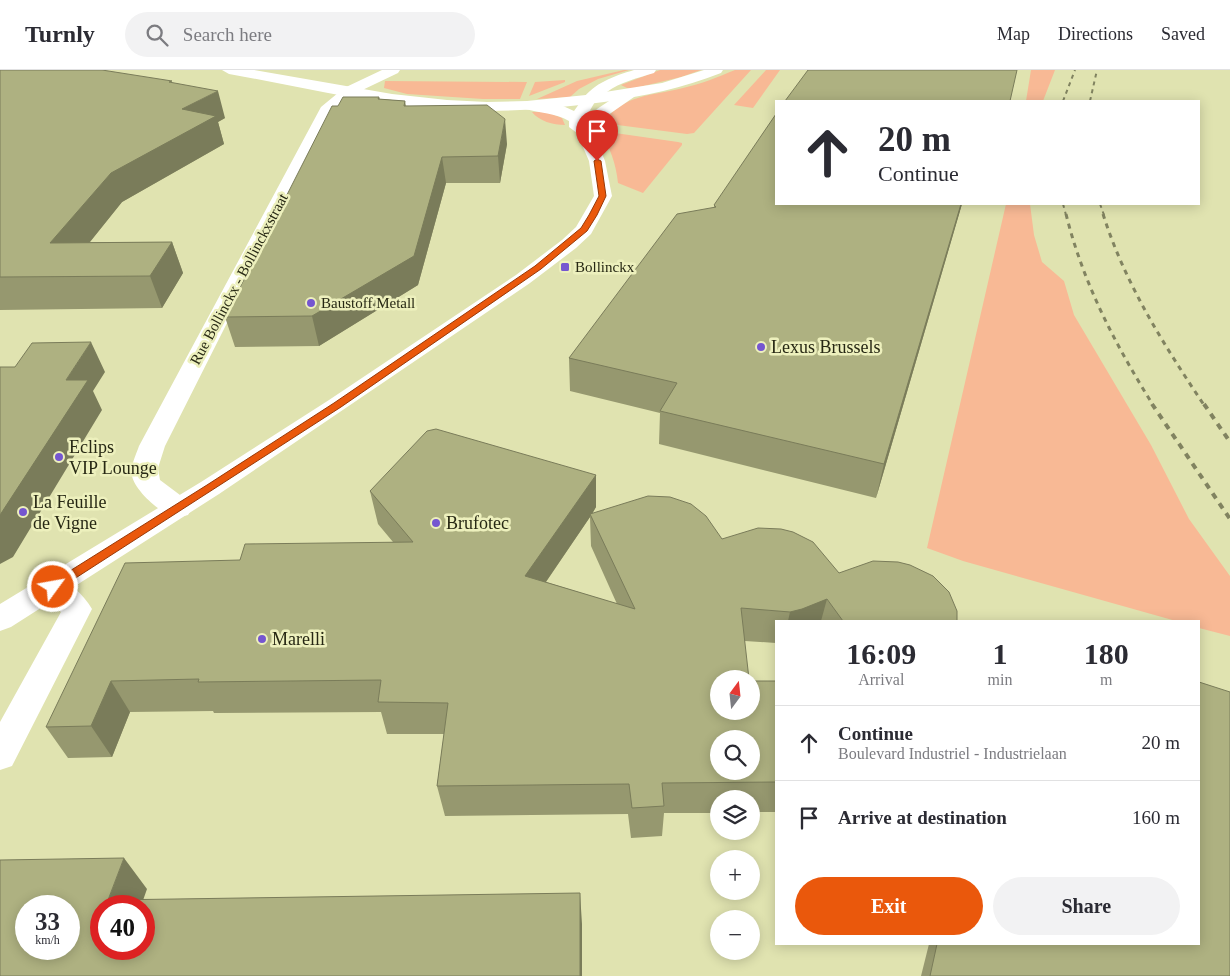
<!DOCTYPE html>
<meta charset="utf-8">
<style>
:root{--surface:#fff;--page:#f2f2f3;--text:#2b2b33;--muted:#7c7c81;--line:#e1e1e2;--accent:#ea580c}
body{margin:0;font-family:Georgia,serif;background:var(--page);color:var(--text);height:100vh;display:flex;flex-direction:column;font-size:19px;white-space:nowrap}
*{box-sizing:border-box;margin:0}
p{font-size:16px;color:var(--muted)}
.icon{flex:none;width:28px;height:28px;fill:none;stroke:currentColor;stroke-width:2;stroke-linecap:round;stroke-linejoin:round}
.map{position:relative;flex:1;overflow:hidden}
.drawer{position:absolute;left:775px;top:550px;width:425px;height:325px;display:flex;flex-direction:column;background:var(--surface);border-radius:0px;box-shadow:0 2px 12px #0003}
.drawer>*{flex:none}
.banner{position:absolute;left:775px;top:30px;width:425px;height:105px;border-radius:0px;box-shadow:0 2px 12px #0003;background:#fff;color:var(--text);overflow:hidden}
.needle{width:32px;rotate:15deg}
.controls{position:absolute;left:710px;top:600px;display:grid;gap:10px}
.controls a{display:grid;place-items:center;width:50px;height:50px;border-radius:50%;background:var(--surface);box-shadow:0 2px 12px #0003;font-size:25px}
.speed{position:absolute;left:15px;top:825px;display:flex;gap:10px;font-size:25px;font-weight:700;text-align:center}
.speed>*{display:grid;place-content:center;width:65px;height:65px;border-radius:50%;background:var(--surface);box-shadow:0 2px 12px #0003;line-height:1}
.speed small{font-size:12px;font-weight:400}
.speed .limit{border:8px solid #d22;background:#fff;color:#111}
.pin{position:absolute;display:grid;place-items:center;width:42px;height:42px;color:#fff;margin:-51px -21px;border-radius:50% 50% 50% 0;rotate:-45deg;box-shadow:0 0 5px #0007}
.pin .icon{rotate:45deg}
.me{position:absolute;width:55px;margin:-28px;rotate:58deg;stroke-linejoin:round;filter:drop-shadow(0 0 4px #0008)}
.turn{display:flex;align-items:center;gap:18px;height:105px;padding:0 20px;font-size:22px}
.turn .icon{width:65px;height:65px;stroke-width:2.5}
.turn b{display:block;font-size:35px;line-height:42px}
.eta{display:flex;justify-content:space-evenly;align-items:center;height:85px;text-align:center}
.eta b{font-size:30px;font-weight:700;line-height:35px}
.action{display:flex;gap:10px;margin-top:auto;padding:10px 20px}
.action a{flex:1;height:58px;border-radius:30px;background:var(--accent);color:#fff;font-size:20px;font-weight:700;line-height:58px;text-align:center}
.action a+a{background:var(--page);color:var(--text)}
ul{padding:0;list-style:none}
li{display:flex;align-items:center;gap:15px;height:75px;padding:0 20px;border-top:1px solid var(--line)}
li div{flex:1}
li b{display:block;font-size:19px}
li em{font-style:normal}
header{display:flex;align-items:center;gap:30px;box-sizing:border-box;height:70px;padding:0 25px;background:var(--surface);border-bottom:1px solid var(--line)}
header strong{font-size:24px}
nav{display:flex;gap:28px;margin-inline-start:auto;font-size:18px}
.search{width:350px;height:45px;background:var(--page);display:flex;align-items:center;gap:12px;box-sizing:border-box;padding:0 18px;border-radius:28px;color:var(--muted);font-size:19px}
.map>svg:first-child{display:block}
</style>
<header>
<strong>Turnly</strong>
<div class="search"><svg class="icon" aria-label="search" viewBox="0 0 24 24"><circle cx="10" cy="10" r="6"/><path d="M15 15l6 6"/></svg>Search here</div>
<nav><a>Map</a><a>Directions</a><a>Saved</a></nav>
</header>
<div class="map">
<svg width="1230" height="906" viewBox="0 0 1230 906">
<rect width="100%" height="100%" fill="#e0e3b0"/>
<path fill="#f8b995" d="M 624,0 L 629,0 L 598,9 L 579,19 L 570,27 L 537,29 L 577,11 Z
M 660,0 L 701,0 L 681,7 L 635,18 L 627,18 L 621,15 Z
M 735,0 L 751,0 L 694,63 L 687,64 L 602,53 C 627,23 648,27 683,18 C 701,14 718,7 735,0 Z
M 766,0 L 780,0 L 753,38 L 734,35 Z
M 1031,0 L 1055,0 L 1043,31 L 1026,31 Z
M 565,10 L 565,12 L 529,26 L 535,12 Z
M 385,11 L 527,12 L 520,29 L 483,29 L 407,24 L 384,18 Z
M 532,42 L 547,42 L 562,48 L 565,55 C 553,55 539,51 532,42 Z
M 601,61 L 678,72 L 682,73 L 682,75 L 643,123 L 618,113 C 616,93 610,79 601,61 Z
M 1006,134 L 1030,134 L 1034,165 L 1042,192 L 1064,211 L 1074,245 L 1151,375 L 1189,449 L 1230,506 L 1230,566 L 1199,558 L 1199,551 L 1176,551 L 963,491 L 927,478 Z"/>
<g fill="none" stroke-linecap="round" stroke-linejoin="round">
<path fill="#fff" fill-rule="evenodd" d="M 382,0 L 400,0 L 398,3 L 354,24 L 335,39 L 165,376 L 158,398 L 160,410 L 188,431 L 192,438 L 188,445 C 184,446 180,447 176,447 C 162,445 135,421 132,406 C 130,396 136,385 139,376 L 321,37 L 344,18 Z
M 634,0 L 656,0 L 654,3 C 638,8 620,12 607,22 C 598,28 595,36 584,33 L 582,30 C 594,13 614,6 634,0 Z
M 53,506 C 69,511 84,525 92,539 L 12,696 L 0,700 L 0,652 L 61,542 L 43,525 L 38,517 L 43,509 Z"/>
<path fill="#fff" fill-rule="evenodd" d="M 629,20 L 634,21 L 636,24 L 634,27 L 608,45 L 598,60 L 593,62 L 605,91 L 612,126 L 591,164 L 576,178 L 530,213 L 219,424 L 11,557 L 0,561 L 0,534 L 201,412 L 329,330 L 516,205 L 562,170 L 576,157 L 594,126 L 589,91 L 577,63 L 569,57 L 569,51 C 555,43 540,43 525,39 L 522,36 L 525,33 L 530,31 L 563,36 L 574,41 L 584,27 L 594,27 L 596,30 L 585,49 L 585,54 L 597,39 L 624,21 Z"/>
<path fill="#fff" fill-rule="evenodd" d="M 222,0 L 254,0 L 392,24 L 447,30 L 487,32 L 527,31 L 586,25 L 662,13 L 704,0 L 723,0 L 721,3 C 683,18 644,26 604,32 C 553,39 501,43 449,40 C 375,35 302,17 229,4 Z"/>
<path stroke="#818360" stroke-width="2" stroke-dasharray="4 4" stroke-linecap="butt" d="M 1063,31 L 1075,0
M 1090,31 L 1097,0
M 1063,134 L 1066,145
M 1100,134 L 1104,145"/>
<path stroke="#818360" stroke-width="3" stroke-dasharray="5 5" stroke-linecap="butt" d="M 1066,144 C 1083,213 1115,274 1153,335
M 1103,144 C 1125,214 1164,275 1204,335"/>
<path stroke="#818360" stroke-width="4" stroke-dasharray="6 6" stroke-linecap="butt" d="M 1152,334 L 1230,449
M 1204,334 L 1230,372"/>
</g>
<path fill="#96986f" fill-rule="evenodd" d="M 0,0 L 172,13 L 225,48 L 218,52 L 224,74 L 122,132 L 90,172 L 172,172 L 183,203 L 162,238 L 0,240 Z
M 379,27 L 380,29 L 405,31 L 406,36 L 507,74 L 500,113 L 446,113 L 418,215 L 319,276 L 235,277 L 225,247 Z
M 776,134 L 962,134 L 876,428 L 659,374 L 660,343 L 570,321 L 569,288 L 714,137 L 714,135 Z
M 596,405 L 596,437 L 592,443 L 722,469 L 839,503 L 956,551 L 776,551 L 776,573 L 745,571 L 719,641 L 776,611 L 776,742 L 751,742 L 751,729 L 719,729 L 719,743 L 664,743 L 662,766 L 631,768 L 628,744 L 445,746 L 437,716 L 444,664 L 387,664 L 381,642 L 214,643 L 213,641 L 130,642 L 112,687 L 68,688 L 46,657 L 240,490 L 393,472 L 378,454 L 370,421 ZM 590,447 L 591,476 L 617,534 L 546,512 Z
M 929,874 L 1199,874 L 1230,906 L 921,906 Z"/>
<path fill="#7a7c5a" d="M 218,21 L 225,48 L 218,52 L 224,74 L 122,132 L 64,204 L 50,173 L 111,103 L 182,39 Z
M 505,49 L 507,74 L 500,113 L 498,86 Z
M 442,87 L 446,113 L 418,215 L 319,276 L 312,246 Z
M 961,134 L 962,134 L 876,428 L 884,394 Z
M 172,172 L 183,203 L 162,238 L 150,206 Z
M 91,272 L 105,302 L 93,321 L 102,340 L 13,487 L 0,494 L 0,445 L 66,310 Z
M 596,405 L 596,437 L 591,446 L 590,444 L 590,447 L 528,538 L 525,506 Z
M 827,529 L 821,551 L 788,551 L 790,542 Z
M 111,611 L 130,642 L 112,687 L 91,656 Z
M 124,788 L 147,819 L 141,836 L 108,830 Z
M 580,823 L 582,854 L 582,906 L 580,906 Z"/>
<path fill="#aeb181" stroke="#7a7c5a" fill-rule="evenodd" d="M 0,0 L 102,0 L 172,11 L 169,12 L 218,21 L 182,39 L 216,46 L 111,103 L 50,173 L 172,172 L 150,206 L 0,207 Z
M 808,0 L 1017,0 L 1010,31 L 785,31 Z
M 343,27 L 379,27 L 378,29 L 405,31 L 404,36 L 487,35 L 505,49 L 498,86 L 442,87 L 414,186 L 312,246 L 225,247 L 332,36 L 338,36 Z
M 776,44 L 776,134 L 961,134 L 884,394 L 660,341 L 677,313 L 569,288 L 677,144 L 716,137 L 714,135 Z
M 91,272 L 66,310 L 88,310 L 0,445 L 0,297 L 15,297 L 32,273 Z
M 436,359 L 596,405 L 525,506 L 635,539 L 590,444 L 648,426 L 670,427 L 691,434 L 706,446 L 722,469 L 758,458 L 781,459 L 793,462 L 813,472 L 839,503 L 873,491 L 898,492 L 910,495 L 933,506 L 949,522 L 957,541 L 957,551 L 843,551 L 827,529 L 802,539 L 790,542 L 741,538 L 749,609 L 719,609 L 719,641 L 751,641 L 751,611 L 776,611 L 776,712 L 662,713 L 664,736 L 632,738 L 629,714 L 437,716 L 448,633 L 378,632 L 381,610 L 198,612 L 199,609 L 111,611 L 91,656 L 46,657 L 125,493 L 240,490 L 245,474 L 413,472 L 370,421 L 427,361 ZM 719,669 L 751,669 L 751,701 L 719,701 Z
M 1199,612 L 1230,622 L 1230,906 L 930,906 L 937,874 L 1199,874 Z
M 124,788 L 108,830 L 580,823 L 580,906 L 0,906 L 0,790 ZM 26,836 L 69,836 L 69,879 L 26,879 ZM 101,836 L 144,836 L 144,879 L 101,879 Z"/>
<path fill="#ea580c" stroke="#983908" d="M 597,89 L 601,91 L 606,126 L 597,145 L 587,161 L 541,199 L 341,337 L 57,520 L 49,520 L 47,517 L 49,514 L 207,415 L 334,333 L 535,196 L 581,158 L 589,145 L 599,126 L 594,91 Z"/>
<g fill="#7556d0" stroke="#edf0bd" stroke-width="2">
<rect x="560" y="192" width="10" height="10" rx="2.5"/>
<circle cx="311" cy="233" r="5"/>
<circle cx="761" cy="277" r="5"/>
<circle cx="59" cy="387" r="5"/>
<circle cx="23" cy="442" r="5"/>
<circle cx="436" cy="453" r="5"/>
<circle cx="262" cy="569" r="5"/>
</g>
<g text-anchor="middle" stroke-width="5" stroke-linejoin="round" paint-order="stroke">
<g font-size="15" fill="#272814" stroke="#edf0bd" text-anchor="start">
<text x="575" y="202">Bollinckx</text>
<text x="321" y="238">Baustoff Metall</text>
</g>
<g font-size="15" fill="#272814" stroke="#edf0bd">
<text transform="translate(239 209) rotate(-62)" y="5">Rue Bollinckx - Bollinckxstraat</text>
</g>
<g font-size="18" fill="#272814" stroke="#edf0bd" text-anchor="start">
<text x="771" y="283">Lexus Brussels</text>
<text x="69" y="383">Eclips<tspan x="69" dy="21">VIP Lounge</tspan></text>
<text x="33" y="438">La Feuille<tspan x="33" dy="21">de Vigne</tspan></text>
<text x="446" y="459">Brufotec</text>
<text x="272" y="575">Marelli</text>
</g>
</g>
</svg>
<div class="controls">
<a><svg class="needle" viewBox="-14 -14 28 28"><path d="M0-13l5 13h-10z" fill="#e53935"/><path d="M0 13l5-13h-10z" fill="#7c7c81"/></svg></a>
<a><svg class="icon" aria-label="search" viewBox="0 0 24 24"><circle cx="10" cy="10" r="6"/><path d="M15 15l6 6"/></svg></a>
<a><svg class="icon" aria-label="layers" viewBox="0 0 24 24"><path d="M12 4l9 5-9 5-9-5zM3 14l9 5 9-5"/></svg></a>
<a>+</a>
<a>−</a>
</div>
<div class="speed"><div>33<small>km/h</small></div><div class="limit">40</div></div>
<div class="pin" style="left:597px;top:91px;background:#d93025"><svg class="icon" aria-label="arrive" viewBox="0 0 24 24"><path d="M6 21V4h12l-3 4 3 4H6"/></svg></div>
<svg class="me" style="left:53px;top:517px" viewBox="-20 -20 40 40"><circle r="17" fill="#ea580c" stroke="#fff" stroke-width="3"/><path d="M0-11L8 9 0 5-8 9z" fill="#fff"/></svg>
<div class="banner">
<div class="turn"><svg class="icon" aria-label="ahead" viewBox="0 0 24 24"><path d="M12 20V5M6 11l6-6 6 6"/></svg><div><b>20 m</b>Continue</div></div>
</div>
<section class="drawer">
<div class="eta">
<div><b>16:09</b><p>Arrival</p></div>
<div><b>1</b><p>min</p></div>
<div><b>180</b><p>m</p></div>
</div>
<ul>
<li><svg class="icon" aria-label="ahead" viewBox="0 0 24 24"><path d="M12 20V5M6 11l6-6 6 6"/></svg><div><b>Continue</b><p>Boulevard Industriel - Industrielaan</p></div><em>20 m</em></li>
<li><svg class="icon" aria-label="arrive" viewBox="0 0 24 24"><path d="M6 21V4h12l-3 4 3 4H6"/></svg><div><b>Arrive at destination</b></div><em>160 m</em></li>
</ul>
<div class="action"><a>Exit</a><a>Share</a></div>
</section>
</div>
